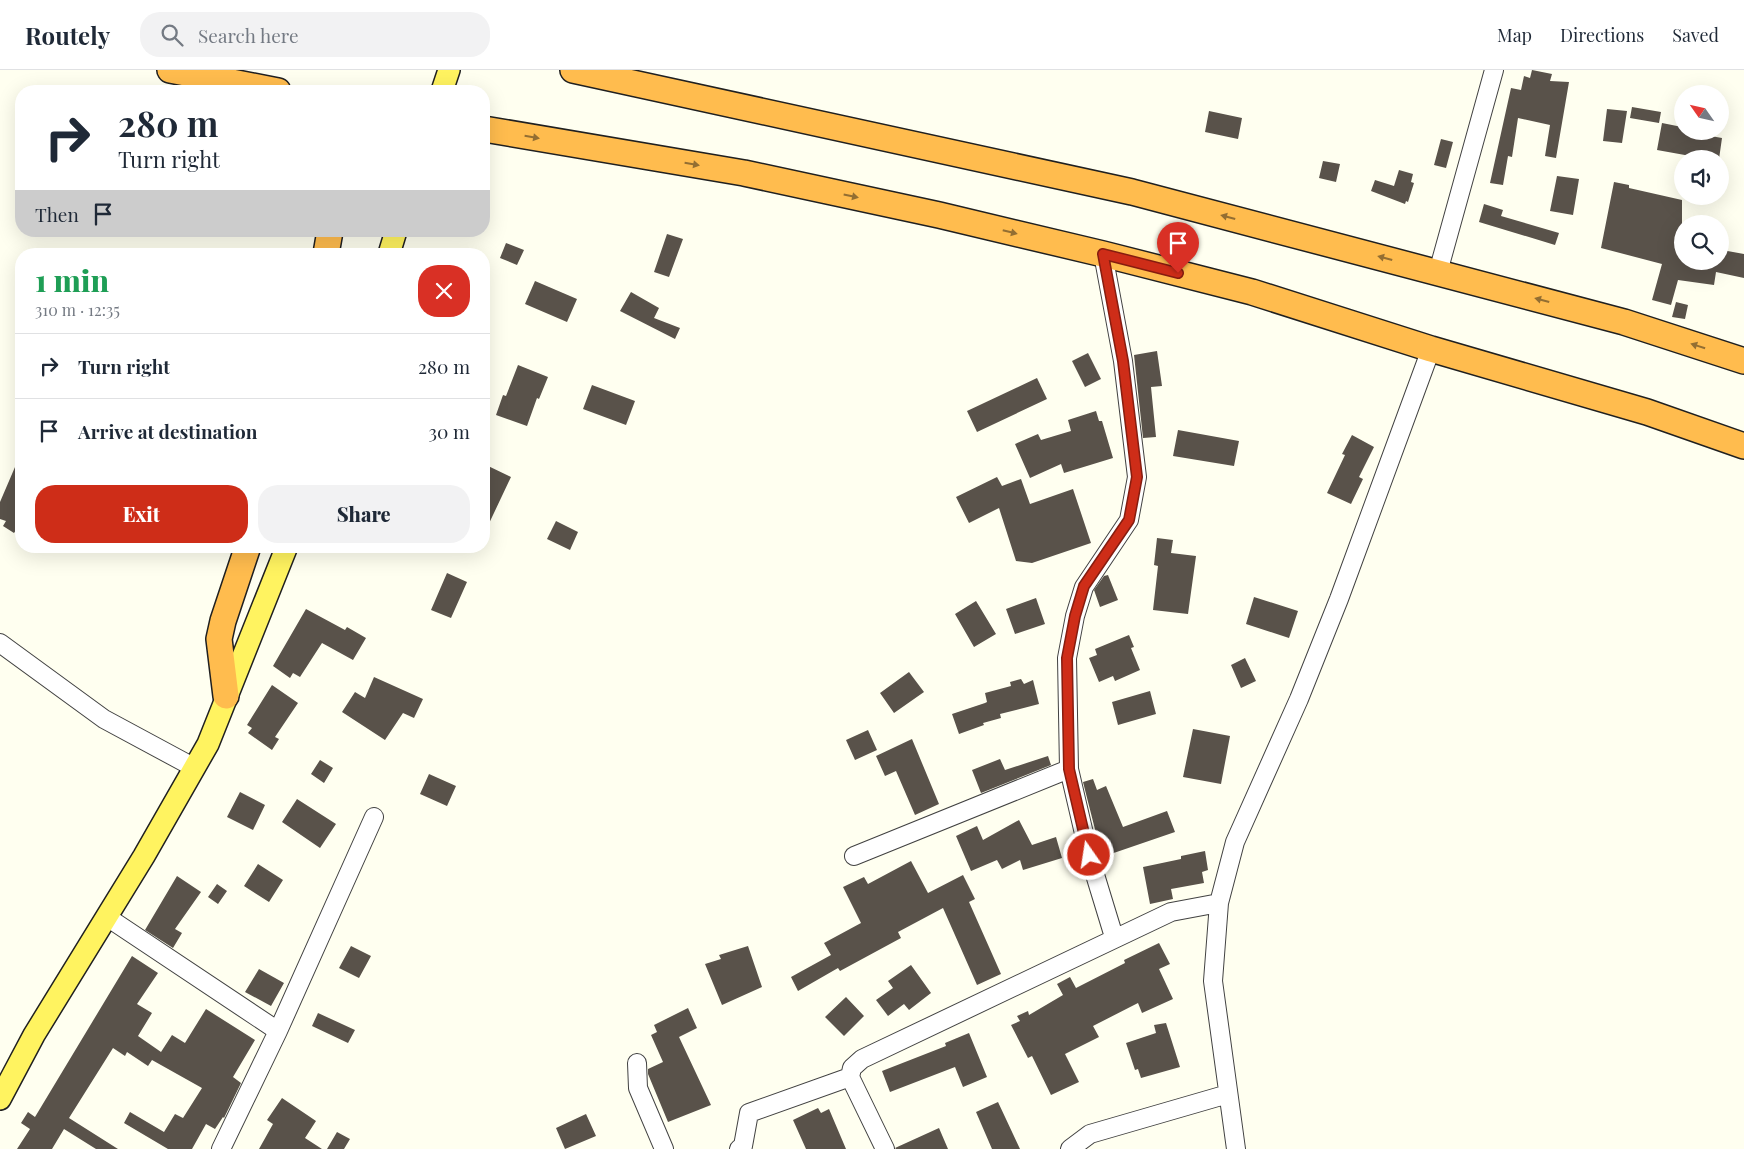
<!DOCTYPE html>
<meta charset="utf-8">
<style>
:root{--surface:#fff;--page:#f2f2f3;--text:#1f2937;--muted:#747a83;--line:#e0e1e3;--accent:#ce2d18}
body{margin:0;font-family:"Playfair Display",serif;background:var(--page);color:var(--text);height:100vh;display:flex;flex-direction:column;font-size:19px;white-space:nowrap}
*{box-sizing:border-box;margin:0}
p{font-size:16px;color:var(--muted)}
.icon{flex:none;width:28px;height:28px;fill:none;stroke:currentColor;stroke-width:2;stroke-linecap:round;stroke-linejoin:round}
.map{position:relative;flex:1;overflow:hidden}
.side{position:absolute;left:15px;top:178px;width:475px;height:305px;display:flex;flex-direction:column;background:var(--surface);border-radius:20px;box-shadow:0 5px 20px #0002}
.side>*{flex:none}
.guide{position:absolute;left:15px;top:15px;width:475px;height:152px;border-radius:20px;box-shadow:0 5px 20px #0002;background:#fff;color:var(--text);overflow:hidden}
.needle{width:32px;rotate:304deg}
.tools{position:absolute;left:1674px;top:15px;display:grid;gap:10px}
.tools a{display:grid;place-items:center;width:55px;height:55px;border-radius:50%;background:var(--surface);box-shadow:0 5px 20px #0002;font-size:25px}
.pin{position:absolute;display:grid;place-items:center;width:42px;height:42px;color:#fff;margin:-51px -21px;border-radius:50% 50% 50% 0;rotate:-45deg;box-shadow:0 0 5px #0007}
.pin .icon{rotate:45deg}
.me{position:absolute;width:55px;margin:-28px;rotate:347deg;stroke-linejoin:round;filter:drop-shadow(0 0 4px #0008)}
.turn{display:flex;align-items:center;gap:18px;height:105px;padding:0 20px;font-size:22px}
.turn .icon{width:65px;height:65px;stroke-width:2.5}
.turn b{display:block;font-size:35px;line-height:42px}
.then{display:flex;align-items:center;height:48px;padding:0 20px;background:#0003;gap:10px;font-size:19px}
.round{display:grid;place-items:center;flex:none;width:52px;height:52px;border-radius:20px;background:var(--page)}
.headline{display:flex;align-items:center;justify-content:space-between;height:85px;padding:0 20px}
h1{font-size:30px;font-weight:800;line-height:38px;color:#1e9e55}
.cta{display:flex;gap:10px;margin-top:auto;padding:10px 20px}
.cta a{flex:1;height:58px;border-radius:20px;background:var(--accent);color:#fff;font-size:20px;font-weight:800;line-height:58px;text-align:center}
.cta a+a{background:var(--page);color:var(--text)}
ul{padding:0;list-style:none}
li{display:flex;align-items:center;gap:15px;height:65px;padding:0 20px;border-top:1px solid var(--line)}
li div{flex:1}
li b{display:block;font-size:19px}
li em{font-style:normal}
header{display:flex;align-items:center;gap:30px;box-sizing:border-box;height:70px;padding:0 25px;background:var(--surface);border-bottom:1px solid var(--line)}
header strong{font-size:24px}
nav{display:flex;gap:28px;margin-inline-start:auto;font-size:18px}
.search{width:350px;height:45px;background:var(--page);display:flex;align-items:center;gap:12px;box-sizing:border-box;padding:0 18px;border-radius:20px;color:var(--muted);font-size:19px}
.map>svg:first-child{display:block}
</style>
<header>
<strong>Routely</strong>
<div class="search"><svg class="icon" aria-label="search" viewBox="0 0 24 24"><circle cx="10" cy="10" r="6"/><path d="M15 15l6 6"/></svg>Search here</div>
<nav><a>Map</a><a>Directions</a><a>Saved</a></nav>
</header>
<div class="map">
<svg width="1744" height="1079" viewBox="0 0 1744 1079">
<rect width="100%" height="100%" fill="#fffff0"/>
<path fill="#59524a" d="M 1532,0 L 1552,4 L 1550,11 L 1569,12 L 1556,88 L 1545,86 L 1550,55 L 1518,48 L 1512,87 L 1508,86 L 1503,115 L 1490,113 L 1511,18 L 1521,20 L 1524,6 L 1530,8 Z
M 1632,37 L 1661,42 L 1659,53 L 1630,48 Z
M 1607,39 L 1627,41 L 1622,73 L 1603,71 Z
M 1209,41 L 1242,48 L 1238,69 L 1205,62 Z
M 1662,53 L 1682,57 L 1682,61 L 1722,68 L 1719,89 L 1695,89 L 1696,87 L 1657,80 Z
M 1441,69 L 1453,72 L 1446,98 L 1434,95 Z
M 1323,91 L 1340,94 L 1336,112 L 1319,108 Z
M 1399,100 L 1413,104 L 1411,112 L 1414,113 L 1408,132 L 1406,131 L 1405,134 L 1371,121 L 1375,110 L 1394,116 Z
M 1557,106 L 1579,109 L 1573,145 L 1550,141 Z
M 1614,112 L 1629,115 L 1629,118 L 1682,130 L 1682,191 L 1720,191 L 1722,180 L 1744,184 L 1744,208 L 1716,202 L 1714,215 L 1678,210 L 1671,235 L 1652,230 L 1662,194 L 1601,178 Z
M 1484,134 L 1503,140 L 1501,146 L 1559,163 L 1555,175 L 1479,152 Z
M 667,164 L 683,169 L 669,207 L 654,202 Z
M 506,173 L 524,180 L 517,195 L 500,188 Z
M 535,211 L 577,229 L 567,252 L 525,234 Z
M 631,222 L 659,238 L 654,248 L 680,258 L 675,269 L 620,241 Z
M 1676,232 L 1688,235 L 1685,249 L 1672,247 Z
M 1157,281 L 1162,316 L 1151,317 L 1156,367 L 1143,368 L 1134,285 Z
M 1088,283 L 1101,309 L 1085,317 L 1072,291 Z
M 518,295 L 548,307 L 539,329 L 537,328 L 527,356 L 496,345 L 503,325 L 506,326 Z
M 1037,308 L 1047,329 L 977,362 L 967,341 Z
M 592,315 L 635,331 L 626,355 L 583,339 Z
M 1096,341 L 1099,351 L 1102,351 L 1113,388 L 1064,403 L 1061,394 L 1030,408 L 1015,374 L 1038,364 L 1041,370 L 1071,361 L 1068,350 Z
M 1178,360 L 1239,371 L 1234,396 L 1173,386 Z
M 1352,365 L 1374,377 L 1359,407 L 1363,409 L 1351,434 L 1327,423 L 1345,385 L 1342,384 Z
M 21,383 L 21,453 L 14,463 L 3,456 L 6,451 L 0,449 L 0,432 Z
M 484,394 L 511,407 L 484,464 Z
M 997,407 L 1002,416 L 1021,409 L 1030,434 L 1073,419 L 1091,473 L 1032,493 L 1016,491 L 999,438 L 969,453 L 956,427 Z
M 556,451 L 578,462 L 570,480 L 547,469 Z
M 1157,468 L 1173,470 L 1171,483 L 1196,486 L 1188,544 L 1153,540 L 1158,496 L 1154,495 Z
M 447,503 L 467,512 L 451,548 L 431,540 Z
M 1108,505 L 1118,530 L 1100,537 L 1094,520 L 1104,506 Z
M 1254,527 L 1298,541 L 1289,568 L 1246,554 Z
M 1036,528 L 1045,554 L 1015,564 L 1006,539 Z
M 976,531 L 996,564 L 974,577 L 955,544 Z
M 306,539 L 345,560 L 347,557 L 366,568 L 353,590 L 322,573 L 300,607 L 293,603 L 290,608 L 273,596 Z
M 1129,565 L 1134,577 L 1131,578 L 1140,600 L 1115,611 L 1113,606 L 1099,612 L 1089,588 L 1097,585 L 1095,579 Z
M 1245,588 L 1256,611 L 1241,618 L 1231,595 Z
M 909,602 L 924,622 L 894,643 L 880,623 Z
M 374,607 L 423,629 L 414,648 L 403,643 L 385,670 L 342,642 L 355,622 L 365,628 Z
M 1021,609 L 1024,614 L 1033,610 L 1039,634 L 1000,644 L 1001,648 L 983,653 L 984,655 L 959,664 L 952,644 L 985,633 L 987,632 L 985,623 L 1011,616 L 1010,612 Z
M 272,615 L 298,633 L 275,667 L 279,669 L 272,680 L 248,663 L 252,658 L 247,655 Z
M 1150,621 L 1156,644 L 1118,655 L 1112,632 Z
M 1193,659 L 1230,666 L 1221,714 L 1183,707 Z
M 868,660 L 877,680 L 855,690 L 846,670 Z
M 912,669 L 939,734 L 915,745 L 896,701 L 885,706 L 876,686 Z
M 1048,686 L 1051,695 L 981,723 L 972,700 L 1000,689 L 1005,700 Z
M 320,690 L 333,698 L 324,713 L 311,704 Z
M 429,704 L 456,716 L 447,736 L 420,724 Z
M 1093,709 L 1097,720 L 1106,716 L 1123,757 L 1167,741 L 1175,762 L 1102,787 L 1083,712 Z
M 240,722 L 265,735 L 253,760 L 227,747 Z
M 297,729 L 336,754 L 320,778 L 282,752 Z
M 1019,750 L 1032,775 L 1056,767 L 1062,788 L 1023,800 L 1020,790 L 1002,799 L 997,790 L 971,801 L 956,766 L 977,756 L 983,770 Z
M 1205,781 L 1208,800 L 1202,802 L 1204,813 L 1171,819 L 1173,829 L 1150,834 L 1143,797 L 1181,789 L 1181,786 Z
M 911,791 L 928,823 L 963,805 L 975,829 L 969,832 L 1001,904 L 977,915 L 943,838 L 898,862 L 901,868 L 840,901 L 838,898 L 798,921 L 791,907 L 831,885 L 824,873 L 861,853 L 843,817 L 864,807 L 868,814 Z
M 258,794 L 283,810 L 269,832 L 244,816 Z
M 177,806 L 201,822 L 175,859 L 182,863 L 173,878 L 145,860 Z
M 217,814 L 227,821 L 218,834 L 208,827 Z
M 1159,873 L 1170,894 L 1159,899 L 1173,929 L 1142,943 L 1138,933 L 1093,956 L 1099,967 L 1065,984 L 1079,1012 L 1051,1025 L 1032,986 L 1028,988 L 1011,955 L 1020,951 L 1017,946 L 1028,941 L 1029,945 L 1063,925 L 1057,914 L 1070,907 L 1076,918 L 1125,893 L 1124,890 Z
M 351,876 L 371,886 L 359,908 L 339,898 Z
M 748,876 L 762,917 L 722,935 L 705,894 L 721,889 L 719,885 Z
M 132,886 L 158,903 L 137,934 L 152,943 L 138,966 L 161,982 L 172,965 L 185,973 L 206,939 L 255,970 L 233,1007 L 241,1013 L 224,1048 L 223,1047 L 215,1059 L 206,1054 L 192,1079 L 168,1079 L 124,1053 L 130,1042 L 164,1062 L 175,1044 L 183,1048 L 202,1018 L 152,990 L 148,996 L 127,982 L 125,986 L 113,978 L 69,1048 L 118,1079 L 96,1079 L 64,1059 L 52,1079 L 17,1079 L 30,1059 L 21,1053 L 28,1042 L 35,1047 Z
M 911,895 L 931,923 L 909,940 L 904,934 L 888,946 L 876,930 L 893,918 L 888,911 Z
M 259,899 L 284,913 L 271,936 L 245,922 Z
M 846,927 L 864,946 L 844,966 L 825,947 Z
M 688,938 L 697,958 L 679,967 L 711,1035 L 668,1052 L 648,1004 L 648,999 L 663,992 L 651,965 L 657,962 L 654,955 Z
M 318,943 L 355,960 L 348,973 L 312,956 Z
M 1166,953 L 1180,997 L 1141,1008 L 1138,999 L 1135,1000 L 1126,973 L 1156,963 L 1154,955 Z
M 969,963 L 987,1007 L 963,1017 L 955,997 L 890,1022 L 882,1001 L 946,976 L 945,973 Z
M 282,1028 L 316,1051 L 305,1068 L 322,1079 L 259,1079 L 273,1054 L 267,1050 Z
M 998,1032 L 1020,1079 L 992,1079 L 976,1042 Z
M 818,1038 L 821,1043 L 829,1039 L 846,1079 L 806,1079 L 793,1050 Z
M 586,1044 L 596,1066 L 565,1079 L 556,1058 Z
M 939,1058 L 948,1079 L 896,1079 L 895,1078 Z
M 337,1062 L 350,1069 L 344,1079 L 327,1079 Z"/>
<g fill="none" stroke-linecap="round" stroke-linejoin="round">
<g stroke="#424242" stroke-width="20">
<path id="minor" d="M 1103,184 L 1123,291 L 1137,407 L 1129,450 L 1084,517 L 1075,546 L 1067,588 L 1069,699 L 1089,785 L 1114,867
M 1438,202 L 1494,0
M 0,573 L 104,649 L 195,698
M 854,786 L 1069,699
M 107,847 L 278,961
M 637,993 L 638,1018 L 664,1079
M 221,1079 L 278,961 L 374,747
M 739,1079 L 743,1076 L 749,1043 L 850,1007
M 885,1079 L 850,1007 L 852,998 L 862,989 L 1171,842 L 1219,833
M 1070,1079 L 1090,1064 L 1228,1024
M 1236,1079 L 1213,911 L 1219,833 L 1235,772 L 1299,629 L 1339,529 L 1431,279"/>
</g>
<g stroke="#202020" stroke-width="24">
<path id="major" d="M 442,21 L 449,0
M 389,184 L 396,161
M 0,1029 L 34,965 L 144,786 L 208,674 L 287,476"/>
</g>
<g stroke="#202020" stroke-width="28">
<path id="highway" d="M 170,0 L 278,21
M 573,0 L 1132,122 L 1624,252 L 1744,291
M 484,59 L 744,103 L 939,145 L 1103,184 L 1252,222 L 1431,279 L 1647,342 L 1744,376
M 326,184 L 330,161
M 226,626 L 219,569 L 223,551 L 248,476"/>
</g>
<use href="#minor" stroke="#fff" stroke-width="18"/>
<use href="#major" stroke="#fff360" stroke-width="21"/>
<use href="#highway" stroke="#ffbc4e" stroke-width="25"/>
</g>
<defs><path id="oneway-solid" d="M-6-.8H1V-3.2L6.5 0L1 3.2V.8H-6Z" transform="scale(1.25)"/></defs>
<g fill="#936e32">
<use href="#oneway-solid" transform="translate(532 67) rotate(10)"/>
<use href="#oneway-solid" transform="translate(692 94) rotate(10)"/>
<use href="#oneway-solid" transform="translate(851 126) rotate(12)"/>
<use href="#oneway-solid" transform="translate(1228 147) rotate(-165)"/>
<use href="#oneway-solid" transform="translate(1010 162) rotate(14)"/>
<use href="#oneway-solid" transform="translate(1385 188) rotate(-165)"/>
<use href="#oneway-solid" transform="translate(1542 230) rotate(-165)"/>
<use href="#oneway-solid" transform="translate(1698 276) rotate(-162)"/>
</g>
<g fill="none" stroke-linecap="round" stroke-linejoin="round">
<g stroke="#861d10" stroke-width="12">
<path id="route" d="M 1089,785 L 1069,699 L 1067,588 L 1075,546 L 1084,516 L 1129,450 L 1137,407 L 1123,291 L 1103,184 L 1178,203"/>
</g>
<use href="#route" stroke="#ce2d18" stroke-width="9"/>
</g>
</svg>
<div class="tools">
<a><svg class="needle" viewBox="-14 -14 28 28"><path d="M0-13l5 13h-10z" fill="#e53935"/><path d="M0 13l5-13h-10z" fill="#747a83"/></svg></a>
<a><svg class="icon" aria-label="sound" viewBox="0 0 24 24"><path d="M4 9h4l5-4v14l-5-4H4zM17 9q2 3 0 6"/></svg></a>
<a><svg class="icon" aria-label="search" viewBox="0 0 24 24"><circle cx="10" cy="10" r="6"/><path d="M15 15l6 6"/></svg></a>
</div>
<div class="pin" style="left:1178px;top:203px;background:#d93025"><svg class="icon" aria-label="arrive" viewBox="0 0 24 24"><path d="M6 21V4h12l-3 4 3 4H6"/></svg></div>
<svg class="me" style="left:1089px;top:785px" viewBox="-20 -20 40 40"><circle r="17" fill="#ce2d18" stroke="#fff" stroke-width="3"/><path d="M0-11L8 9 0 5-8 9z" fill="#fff"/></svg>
<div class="guide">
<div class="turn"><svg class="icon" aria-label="right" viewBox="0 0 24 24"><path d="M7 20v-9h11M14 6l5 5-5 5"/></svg><div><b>280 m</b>Turn right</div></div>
<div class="then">Then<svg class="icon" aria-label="arrive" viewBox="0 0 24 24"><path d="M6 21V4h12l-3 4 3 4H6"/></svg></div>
</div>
<section class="side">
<div class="headline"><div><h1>1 min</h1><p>310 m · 12:35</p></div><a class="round" style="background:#d93025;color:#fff"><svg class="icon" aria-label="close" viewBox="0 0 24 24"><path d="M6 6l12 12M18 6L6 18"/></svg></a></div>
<ul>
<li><svg class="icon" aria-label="right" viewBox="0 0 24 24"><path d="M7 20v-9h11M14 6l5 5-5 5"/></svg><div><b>Turn right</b></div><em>280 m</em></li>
<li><svg class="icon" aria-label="arrive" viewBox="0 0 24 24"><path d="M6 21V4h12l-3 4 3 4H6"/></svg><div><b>Arrive at destination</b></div><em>30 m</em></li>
</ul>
<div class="cta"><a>Exit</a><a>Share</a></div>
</section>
</div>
